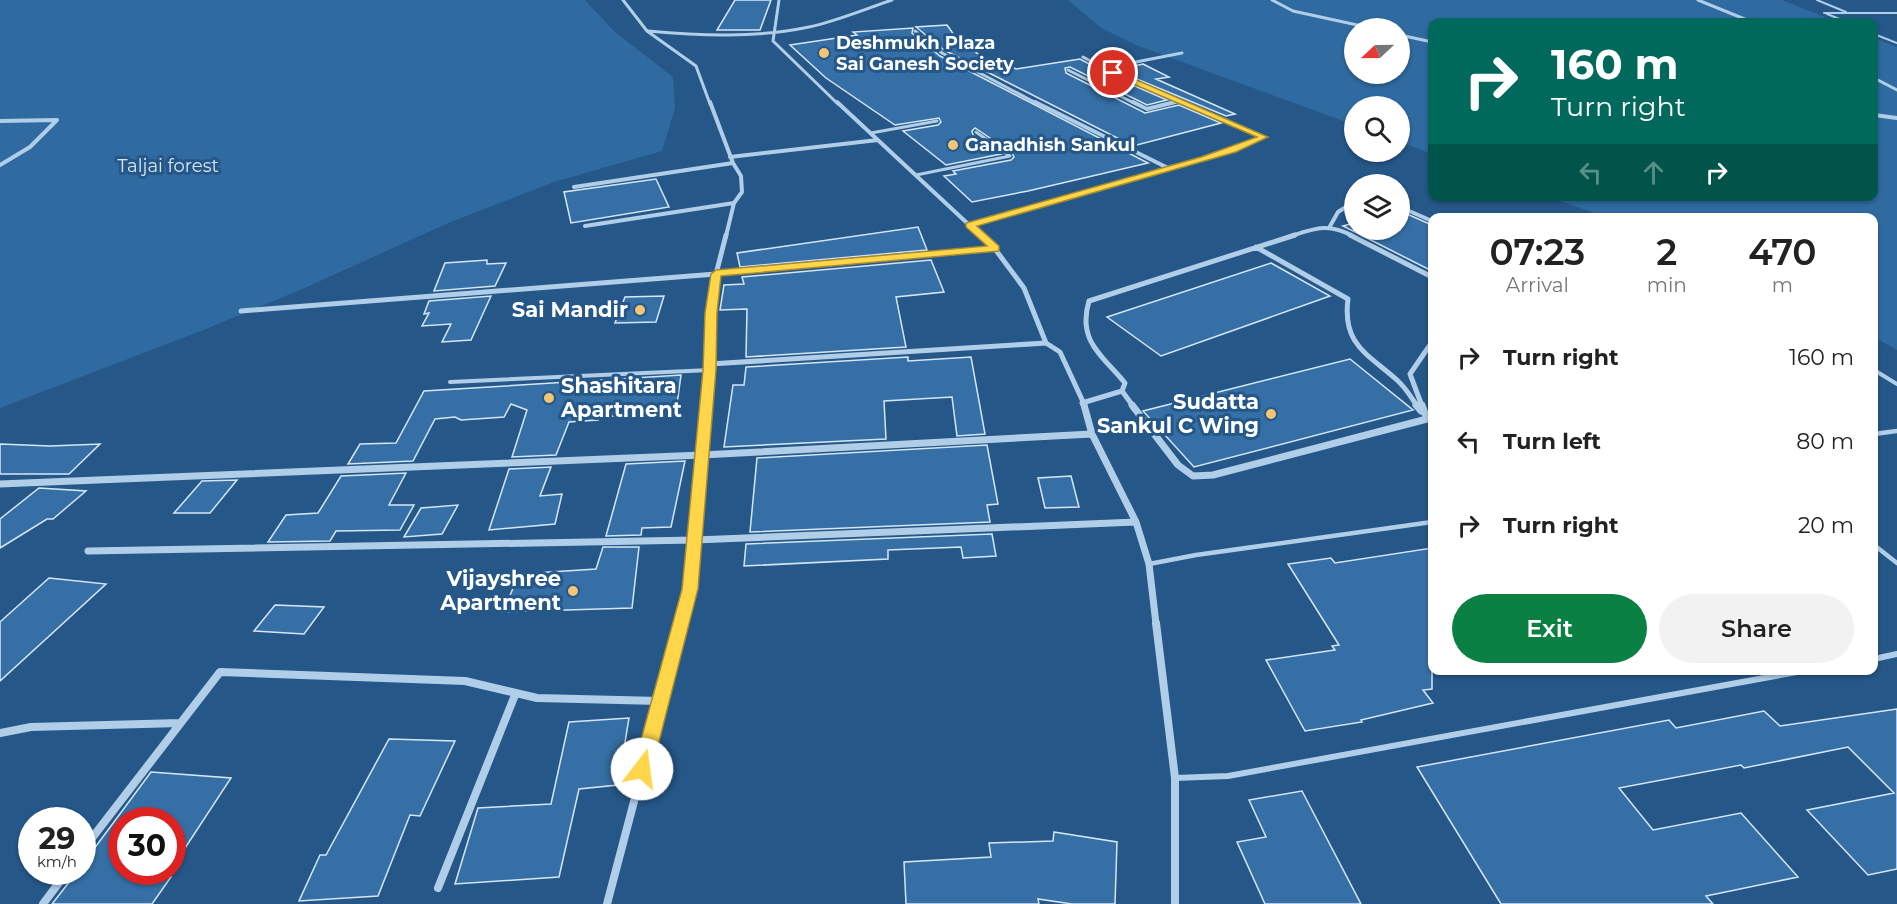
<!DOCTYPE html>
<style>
:root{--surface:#fff;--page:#f2f2f2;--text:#222;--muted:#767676;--accent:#0b8043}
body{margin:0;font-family:Montserrat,sans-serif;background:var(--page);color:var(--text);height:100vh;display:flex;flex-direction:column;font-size:22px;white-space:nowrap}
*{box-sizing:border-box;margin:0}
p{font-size:20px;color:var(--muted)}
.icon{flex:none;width:33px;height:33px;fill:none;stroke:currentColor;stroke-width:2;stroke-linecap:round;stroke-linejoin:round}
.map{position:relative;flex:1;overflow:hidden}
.side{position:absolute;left:1428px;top:213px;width:450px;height:462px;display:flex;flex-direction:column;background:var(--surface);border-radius:12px;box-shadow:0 2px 4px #0004}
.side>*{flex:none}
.top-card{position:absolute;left:1428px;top:18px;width:450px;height:183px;border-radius:12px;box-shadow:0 2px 4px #0004;background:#00695c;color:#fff;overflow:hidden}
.needle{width:39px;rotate:248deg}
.fabs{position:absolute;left:1344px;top:18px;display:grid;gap:12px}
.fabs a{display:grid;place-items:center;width:66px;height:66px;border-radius:50%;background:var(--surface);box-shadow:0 2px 4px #0004;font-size:30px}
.speed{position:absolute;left:18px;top:807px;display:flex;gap:12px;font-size:30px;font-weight:700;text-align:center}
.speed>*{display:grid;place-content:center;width:78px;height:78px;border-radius:50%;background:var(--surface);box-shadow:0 2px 4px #0004;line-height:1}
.speed small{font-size:15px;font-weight:400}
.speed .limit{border:9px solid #d22;background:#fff;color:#111}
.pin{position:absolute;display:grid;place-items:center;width:51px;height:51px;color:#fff;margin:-26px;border:3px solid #fff;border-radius:50%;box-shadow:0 2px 6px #0007}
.me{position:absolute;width:66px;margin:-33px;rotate:15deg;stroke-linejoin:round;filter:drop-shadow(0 0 4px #0008)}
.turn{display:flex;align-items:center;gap:21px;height:126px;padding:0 24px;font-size:27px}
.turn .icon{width:78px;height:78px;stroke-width:2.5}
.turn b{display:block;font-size:42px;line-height:51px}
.lanes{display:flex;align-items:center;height:57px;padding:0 24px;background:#0003;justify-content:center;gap:30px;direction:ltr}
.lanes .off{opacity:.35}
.eta{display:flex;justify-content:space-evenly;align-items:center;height:102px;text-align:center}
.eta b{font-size:36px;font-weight:600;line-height:42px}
.action{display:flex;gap:12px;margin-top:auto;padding:12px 24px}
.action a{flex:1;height:69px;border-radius:36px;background:var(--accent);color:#fff;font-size:24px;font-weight:600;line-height:69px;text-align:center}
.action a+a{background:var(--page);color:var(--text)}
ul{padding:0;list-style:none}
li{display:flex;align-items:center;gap:18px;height:84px;padding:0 24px}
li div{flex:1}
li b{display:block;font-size:22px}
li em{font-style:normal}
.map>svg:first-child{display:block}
</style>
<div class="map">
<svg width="1897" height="904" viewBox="0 0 1897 904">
<rect width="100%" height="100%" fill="#255788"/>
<path fill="#2f6aa0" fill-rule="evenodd" d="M 0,0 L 585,0 L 615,32 L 673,77 L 675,108 L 662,151 L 554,182 L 446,224 L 307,287 L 201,331 L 0,408 Z
M 1068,0 L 1782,0 L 1837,22 L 1432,22 L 1432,154 L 1400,142 L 1400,106 L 1354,106 L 1354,125 L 1136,45 L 1101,28 ZM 1354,28 L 1400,28 L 1400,74 L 1354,74 Z
M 1874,38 L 1897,47 L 1897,350 L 1874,337 L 1874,218 L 1606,217 L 1549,197 L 1874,196 Z"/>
<path fill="#356fa5" stroke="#d5e7f7" stroke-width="1.5" d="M 735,0 L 771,0 L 760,30 L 717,30 Z
M 947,25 L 954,35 L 987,61 L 996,59 L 1016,69 L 1080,59 L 1112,76 L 1167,100 L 1147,105 L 1070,67 L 1065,68 L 1066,73 L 1145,113 L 1179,105 L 1221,123 L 1133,146 L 944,50 L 916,27 Z
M 913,28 L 912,33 L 940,56 L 1148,163 L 1028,191 L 972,202 L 944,176 L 956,174 L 953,171 L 1011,160 L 1014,157 L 1012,153 L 975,128 L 972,131 L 973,135 L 1001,154 L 946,165 L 903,131 L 938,125 L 941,122 L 939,118 L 895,125 L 826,78 L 790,45 L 857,35 L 853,32 Z
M 1120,53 L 1132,59 L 1105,64 L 1093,58 Z
M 1143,64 L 1169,77 L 1156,79 L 1235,114 L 1226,116 L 1115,70 Z
M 656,179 L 669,207 L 571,223 L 564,192 Z
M 1400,211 L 1432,225 L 1432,271 L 1343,226 L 1354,223 L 1354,230 L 1400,230 Z
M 918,227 L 927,250 L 740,267 L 737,253 Z
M 487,260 L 487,264 L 506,263 L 495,286 L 434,291 L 445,263 Z
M 931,260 L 944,292 L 896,297 L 906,347 L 746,357 L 747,309 L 720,310 L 724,285 L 744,284 L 742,277 Z
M 1271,263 L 1330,296 L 1161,356 L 1107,317 Z
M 491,296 L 471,340 L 442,342 L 451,324 L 422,326 L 429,313 L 424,314 L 429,301 Z
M 664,296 L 656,322 L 615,323 L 625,297 Z
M 908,357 L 908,361 L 971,357 L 985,434 L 957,436 L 952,397 L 884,401 L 886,439 L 724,447 L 733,385 L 744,385 L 746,367 Z
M 1350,359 L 1413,410 L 1194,467 L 1143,411 Z
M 681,375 L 676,412 L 599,417 L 598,420 L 569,422 L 556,455 L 512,457 L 527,410 L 511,404 L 504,417 L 461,420 L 455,417 L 435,419 L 413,461 L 348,464 L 360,444 L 396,443 L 424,391 Z
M 0,444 L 50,446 L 100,444 L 69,474 L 0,474 Z
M 987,445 L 998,504 L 987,505 L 990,522 L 750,532 L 757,458 Z
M 685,461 L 671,527 L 642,528 L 641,535 L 606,536 L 626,464 Z
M 551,467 L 540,496 L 562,494 L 555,524 L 489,530 L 509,469 Z
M 406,473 L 389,505 L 414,505 L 400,530 L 336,531 L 330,541 L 268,542 L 286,515 L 318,513 L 341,476 Z
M 1071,476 L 1079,507 L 1045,508 L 1038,478 Z
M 237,480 L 210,513 L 174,513 L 202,481 Z
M 39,488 L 86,491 L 53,519 L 47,519 L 0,548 L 0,519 Z
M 458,505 L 442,534 L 404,537 L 421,508 Z
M 992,534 L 996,556 L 963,558 L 961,547 L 888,550 L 888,559 L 744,566 L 746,544 Z
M 603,547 L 639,547 L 632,608 L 503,612 L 519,574 L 596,569 Z
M 1432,548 L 1432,689 L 1423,690 L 1433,703 L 1361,720 L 1362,722 L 1305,731 L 1266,660 L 1335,650 L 1332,646 L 1339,645 L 1288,564 L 1331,558 L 1335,563 Z
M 49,578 L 106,584 L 0,681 L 0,622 Z
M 275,605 L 324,607 L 304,634 L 254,631 Z
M 1897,709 L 1897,869 L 1868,875 L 1807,810 L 1894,793 L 1848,747 L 1744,768 L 1741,765 L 1619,788 L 1653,830 L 1741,813 L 1798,877 L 1706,896 L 1713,904 L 1501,904 L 1417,767 L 1669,720 L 1676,728 L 1764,711 L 1780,726 Z
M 629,718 L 618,785 L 579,789 L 559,877 L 455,884 L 478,808 L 551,804 L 569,722 Z
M 389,739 L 455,741 L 420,816 L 410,815 L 378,896 L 299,901 L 320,855 L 326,855 Z
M 151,772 L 231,778 L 172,868 L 172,820 L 122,820 L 122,873 L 171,877 L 152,904 L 52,904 L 77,872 L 82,872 L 82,865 Z
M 1302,791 L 1361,904 L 1265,904 L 1237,842 L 1266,837 L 1249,800 Z
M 1054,832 L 1117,842 L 1115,904 L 1072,904 L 1038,899 L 1039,904 L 906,904 L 904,862 L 991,857 L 989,843 L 1053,841 Z"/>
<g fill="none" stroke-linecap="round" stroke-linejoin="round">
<path stroke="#b1cee9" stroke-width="2" d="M 1817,0 L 1846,12
M 1824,13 L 1897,13
M 1827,14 L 1847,22
M 1874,34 L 1897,43"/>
<path stroke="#b1cee9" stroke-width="3" d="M 976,132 L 1010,156
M 871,133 L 937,121
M 916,175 L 1010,156"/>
<path stroke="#b1cee9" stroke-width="4" d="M 1874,370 L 1897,384
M 450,382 L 710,370"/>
<path stroke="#b1cee9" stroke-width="4.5" d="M 1874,434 L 1897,431
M 1874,545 L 1897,563
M 1149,564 L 1196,555 L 1432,522"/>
<path stroke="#b1cee9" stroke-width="6" d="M 1874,659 L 1897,654
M 1175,778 L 1228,776 L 1808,670"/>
<path stroke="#b1cee9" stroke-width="3" d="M 1272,0 L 1293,11 L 1371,28
M 1698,0 L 1752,22
M 1400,35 L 1432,42
M 1874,78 L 1897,90"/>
<path stroke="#b1cee9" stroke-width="4" d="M 1874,115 L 1897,118
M 0,121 L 57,120 L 30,147 L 0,165"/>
<path stroke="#b1cee9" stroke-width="3" d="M 623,0 L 647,31 L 696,66 L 710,104
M 779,0 L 773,41 L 838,104
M 648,31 C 702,36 756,38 809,27 C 837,21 865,9 892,0
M 915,31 L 942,53 L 1038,104
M 1083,57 L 1113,73 L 1186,104
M 1105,68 L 1182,53
M 1068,70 L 1136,104
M 1168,104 L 1180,101"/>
<path stroke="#b1cee9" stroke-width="4" d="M 710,102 L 733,163 L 741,176 L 742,192 L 734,203 L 726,236
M 837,102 L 981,236
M 1133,102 L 1147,109 L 1175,102
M 1182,102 L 1264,137
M 730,157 L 878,140
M 1168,168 L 1233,150 L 1264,137
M 574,187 L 733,163
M 1400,207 L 1432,221
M 970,225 L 1168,168 L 1035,102
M 585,226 L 734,203
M 1329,228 L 1338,212 L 1354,202
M 1291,236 C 1316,228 1328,223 1353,236"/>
<path stroke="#b1cee9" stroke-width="5" d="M 980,235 L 995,249 L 1024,288 L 1046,343 L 1060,352 L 1085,406
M 1350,235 L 1432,277
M 1256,247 L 1348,299 C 1342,345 1368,354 1397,380 C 1406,388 1411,397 1417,406
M 241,311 L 716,274 L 995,249
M 710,364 L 1046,343
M 1122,391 L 1133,406
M 1082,403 L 1122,391 L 1125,383 C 1102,355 1077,341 1089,301 L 1295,235
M 707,406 L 711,313 L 716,274 L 726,235
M 1422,406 L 1410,374 L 1432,342"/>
<path stroke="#b1cee9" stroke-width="7" d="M 1084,405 L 1092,434 L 1136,522 L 1149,564 L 1156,624
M 1132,405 L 1178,465 L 1193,476 L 1213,475 L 1427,419 L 1422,405
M 1416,405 L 1421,411
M 0,484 L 702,455 L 1092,434
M 88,551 L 695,540 L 1136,522
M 681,624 L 690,589 L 707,405"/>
<path stroke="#b1cee9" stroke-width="8" d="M 1156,623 L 1175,778 L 1175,904
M 0,733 L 31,727 L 180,723
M 82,851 L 220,672 L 465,681 L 537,698 L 660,701
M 438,888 L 515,695
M 43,904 L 67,872
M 607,904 L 681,623"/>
</g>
<path fill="#ffd54a" stroke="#a68a30" stroke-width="1.5" d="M 1110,71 L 1116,71 L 1268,137 L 1236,152 L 977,226 L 999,246 L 999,251 L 721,276 L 717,313 L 716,370 L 698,589 L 652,769 L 649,775 L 642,777 L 636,775 L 633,769 L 682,589 L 703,370 L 705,313 L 711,274 L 716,270 L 987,246 L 966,227 L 966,223 L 1201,157 L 1257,137 L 1110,74 Z"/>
<g fill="#f3c575" stroke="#255788" stroke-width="2">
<circle cx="824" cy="53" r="6"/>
<circle cx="953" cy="145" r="6"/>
<circle cx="640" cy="310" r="6"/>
<circle cx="549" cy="398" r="6"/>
<circle cx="1271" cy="414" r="6"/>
<circle cx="573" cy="591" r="6"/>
</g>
<g text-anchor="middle" stroke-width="6" stroke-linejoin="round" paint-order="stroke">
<g font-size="18" font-weight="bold" fill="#fff" stroke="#255788" text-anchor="start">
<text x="836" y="49">Deshmukh Plaza<tspan x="836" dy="21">Sai Ganesh Society</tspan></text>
<text x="965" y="151">Ganadhish Sankul</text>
</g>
<g font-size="18" fill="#d5e7f7" stroke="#255788">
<text x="168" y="172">Taljai forest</text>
</g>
<g font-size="21" font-weight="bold" fill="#fff" stroke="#255788" text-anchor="end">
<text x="628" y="317">Sai Mandir</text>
<text x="561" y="393" text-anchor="start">Shashitara<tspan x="561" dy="24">Apartment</tspan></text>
<text x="1259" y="409">Sudatta<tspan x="1259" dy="24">Sankul C Wing</tspan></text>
<text x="561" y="586">Vijayshree<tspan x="561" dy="24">Apartment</tspan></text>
</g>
</g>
</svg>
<div class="fabs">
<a><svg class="needle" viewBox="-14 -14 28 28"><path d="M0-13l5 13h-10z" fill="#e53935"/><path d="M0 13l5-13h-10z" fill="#767676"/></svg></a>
<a><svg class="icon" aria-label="search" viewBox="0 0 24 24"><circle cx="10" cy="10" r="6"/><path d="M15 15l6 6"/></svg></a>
<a><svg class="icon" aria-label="layers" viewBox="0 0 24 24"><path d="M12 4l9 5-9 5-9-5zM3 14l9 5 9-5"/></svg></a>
</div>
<div class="speed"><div>29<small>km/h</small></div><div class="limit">30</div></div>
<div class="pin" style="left:1113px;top:73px;background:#d93025"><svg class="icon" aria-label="arrive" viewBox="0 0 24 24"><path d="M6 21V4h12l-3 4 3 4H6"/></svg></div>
<svg class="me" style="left:642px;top:769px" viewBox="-20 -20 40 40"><circle r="19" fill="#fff"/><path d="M0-13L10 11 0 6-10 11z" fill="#ffd54a"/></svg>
<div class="top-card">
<div class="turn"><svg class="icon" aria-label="right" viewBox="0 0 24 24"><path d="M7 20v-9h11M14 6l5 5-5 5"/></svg><div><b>160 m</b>Turn right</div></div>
<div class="lanes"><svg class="icon off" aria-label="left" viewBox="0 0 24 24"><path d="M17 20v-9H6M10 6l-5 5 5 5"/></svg><svg class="icon off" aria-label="ahead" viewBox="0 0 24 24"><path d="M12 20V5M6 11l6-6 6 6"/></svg><svg class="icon" aria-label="right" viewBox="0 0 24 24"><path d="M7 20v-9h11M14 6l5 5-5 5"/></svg></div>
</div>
<section class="side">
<div class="eta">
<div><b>07:23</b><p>Arrival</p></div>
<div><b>2</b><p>min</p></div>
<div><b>470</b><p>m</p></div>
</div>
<ul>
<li><svg class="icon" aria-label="right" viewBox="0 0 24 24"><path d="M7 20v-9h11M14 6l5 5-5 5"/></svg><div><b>Turn right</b></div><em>160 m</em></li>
<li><svg class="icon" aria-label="left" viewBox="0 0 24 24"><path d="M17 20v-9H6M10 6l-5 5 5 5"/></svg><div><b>Turn left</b></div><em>80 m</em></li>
<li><svg class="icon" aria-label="right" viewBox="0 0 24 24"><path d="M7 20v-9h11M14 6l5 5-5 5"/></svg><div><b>Turn right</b></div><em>20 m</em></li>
</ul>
<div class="action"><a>Exit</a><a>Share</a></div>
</section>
</div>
